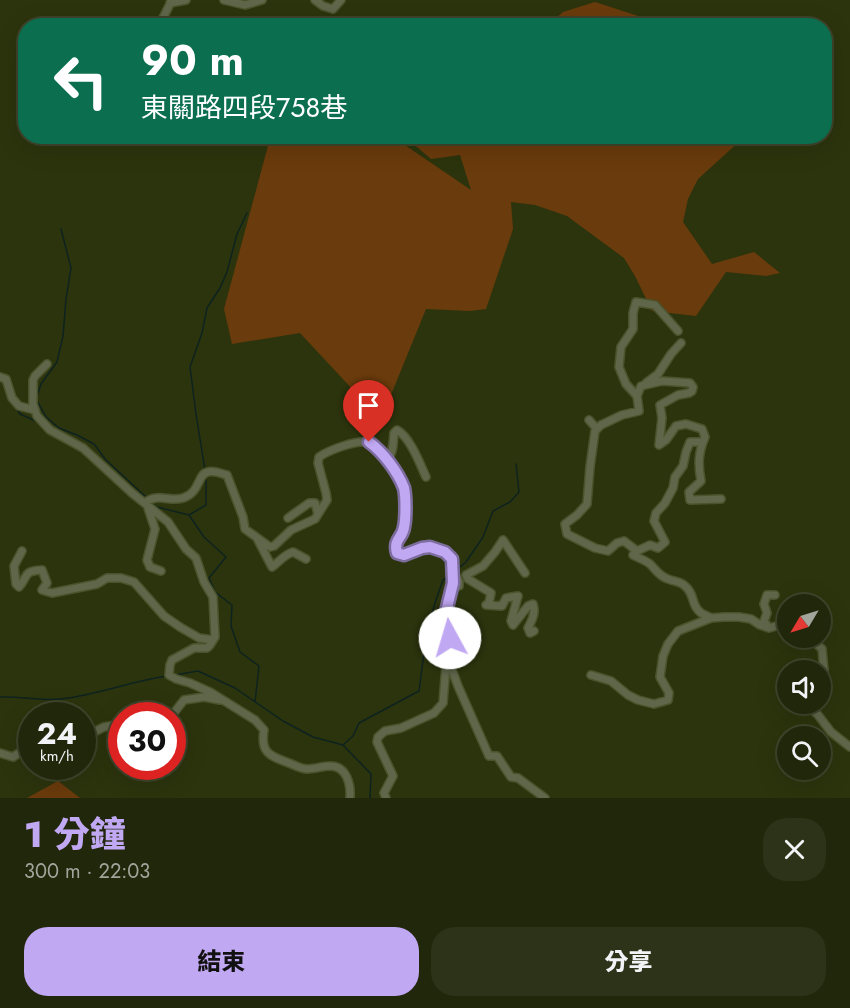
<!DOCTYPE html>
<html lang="zh-TW">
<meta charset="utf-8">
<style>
:root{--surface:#21270a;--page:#2d3318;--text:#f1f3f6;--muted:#a2a59c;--line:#3e442b;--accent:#c1a8f3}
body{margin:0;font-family:Jost,"Noto Sans TC",sans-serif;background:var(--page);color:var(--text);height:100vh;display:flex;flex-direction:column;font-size:22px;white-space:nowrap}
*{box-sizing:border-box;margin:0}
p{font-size:20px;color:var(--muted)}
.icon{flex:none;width:33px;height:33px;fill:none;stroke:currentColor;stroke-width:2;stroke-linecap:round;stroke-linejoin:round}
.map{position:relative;height:798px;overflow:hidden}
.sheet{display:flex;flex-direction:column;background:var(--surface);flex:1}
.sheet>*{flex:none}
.banner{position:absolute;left:18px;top:18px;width:814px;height:126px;border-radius:24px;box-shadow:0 6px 24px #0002,0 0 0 2px var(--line);background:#0b6e4f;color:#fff;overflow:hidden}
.needle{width:39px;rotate:232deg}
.controls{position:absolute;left:777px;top:594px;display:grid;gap:12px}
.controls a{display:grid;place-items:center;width:54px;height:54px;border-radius:50%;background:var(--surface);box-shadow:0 6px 24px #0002,0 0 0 2px var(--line);font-size:30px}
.speed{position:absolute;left:18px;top:702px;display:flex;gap:12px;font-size:30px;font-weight:700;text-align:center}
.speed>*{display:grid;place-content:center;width:78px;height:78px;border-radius:50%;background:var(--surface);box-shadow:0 6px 24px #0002,0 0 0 2px var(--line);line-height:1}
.speed small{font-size:15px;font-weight:400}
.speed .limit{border:9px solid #d22;background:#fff;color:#111}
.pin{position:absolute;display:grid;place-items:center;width:51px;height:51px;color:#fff;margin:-62px -26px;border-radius:50% 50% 50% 0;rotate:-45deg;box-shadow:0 0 6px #0007}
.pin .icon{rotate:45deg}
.me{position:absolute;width:66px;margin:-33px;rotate:354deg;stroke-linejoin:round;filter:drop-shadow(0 0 4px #0008)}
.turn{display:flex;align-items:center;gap:21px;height:126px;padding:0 24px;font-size:27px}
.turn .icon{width:78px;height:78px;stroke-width:2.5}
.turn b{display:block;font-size:42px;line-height:51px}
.round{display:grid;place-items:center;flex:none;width:63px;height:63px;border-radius:24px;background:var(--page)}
.headline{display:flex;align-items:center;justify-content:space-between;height:102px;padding:0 24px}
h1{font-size:36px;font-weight:800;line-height:45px;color:var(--accent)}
.primary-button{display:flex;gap:12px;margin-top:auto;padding:12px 24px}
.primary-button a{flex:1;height:69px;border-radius:24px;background:var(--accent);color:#111;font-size:24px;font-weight:800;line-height:69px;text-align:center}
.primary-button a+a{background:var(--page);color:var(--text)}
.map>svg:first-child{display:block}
</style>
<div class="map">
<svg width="850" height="798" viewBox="0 0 850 798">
<rect width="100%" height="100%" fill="#2c340d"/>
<path fill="#6a3b0c" d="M 595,2 L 666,25 L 548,25 L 563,12 Z
M 272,137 L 393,137 L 471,190 L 460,155 L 431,159 L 410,141 L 409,137 L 742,137 L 742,139 L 698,179 L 688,199 L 683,222 L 712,264 L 754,252 L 780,273 L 766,276 L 726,272 L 696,316 L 652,311 L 635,276 L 624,258 L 567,216 L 535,205 L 511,202 L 513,229 L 486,309 L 470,311 L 426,309 L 384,412 L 355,392 L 300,333 L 232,344 L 224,309 L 269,142 Z
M 58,781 L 80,798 L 27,798 Z"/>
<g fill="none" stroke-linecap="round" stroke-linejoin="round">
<path stroke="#0e231f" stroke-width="1.5" d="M 61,229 L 71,268 L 66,299 L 63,336 L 57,362 L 41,384 L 36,399 L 46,417 L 59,428 L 77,435 L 94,444 L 106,460 L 148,499
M 15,406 L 20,414 L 40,423
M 205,470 L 196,414 L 190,367 L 202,333 L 207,308 L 220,288 L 227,272 L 237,234 L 247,213
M 206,474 L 206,505 L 189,515 L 204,537 L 226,557 L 209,578 L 215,592 L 232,605 L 231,626 L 240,652 L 259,666 L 255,702
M 151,502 L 157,507 L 189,515
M 454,572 L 466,562 L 483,537 L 493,511 L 510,502 L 519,492 L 516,464
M 175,675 L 198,671 L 235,688 L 283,721 L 313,737 L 343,745 L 371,774 L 370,798
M 0,697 C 20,696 41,701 61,699 C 98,695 131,681 167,676
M 343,745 L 353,736 L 359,723 L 419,691 L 427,630 L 436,600 L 443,580 L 451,575"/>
<g stroke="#4b532d" stroke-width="10">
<path id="minor" d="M 224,0 L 245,5 L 262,0
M 315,0 L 323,6 L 333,9 L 341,0
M 170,3 L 186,0
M 158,26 L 163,18 L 172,0
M 47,364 L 35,376 L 33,380 L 33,404 L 37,416 L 50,430 L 83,448 L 132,493 L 168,522 L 186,549 L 196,558 L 204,582 L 213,597 L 215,637 L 210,645 L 207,648 L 194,648 L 172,660 L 170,665 L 169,675 L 176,679 L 190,683 L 210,692 L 255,720 L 264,730 C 260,753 270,756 289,763 C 294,765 301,769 307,769 C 315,769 323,766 330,766 C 347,766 351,785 350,798
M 0,377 L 6,379 L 12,398 L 19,406 L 35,410
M 646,383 L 658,374 L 671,354 L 681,343
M 637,396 L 626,384 L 619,367 L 621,347 L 633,329 L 633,313 L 636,302 L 655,305 L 678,331
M 589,420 L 597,429
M 703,442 L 690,442 L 686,452 L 683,466 L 675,477 L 673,488 L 665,503 L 656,513 L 654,521 L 665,542 L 658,548 L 650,545 L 637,551 L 624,541 L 617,543 L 608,551 L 595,548 L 567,534 L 565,524 L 577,515 L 587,504 L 590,467 L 595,431 L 601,425 L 622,415 L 639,411 L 637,396 L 641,386 L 662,381 L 690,383 L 693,387 L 692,391 L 689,393 L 678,395 L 660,405 L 662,418 L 659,445 L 666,440 L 676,426 L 686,424 L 702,429 L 705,437 C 698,453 698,465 701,481 L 689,492 L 690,500 L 721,499
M 387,459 C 394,453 393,442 394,433 L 397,430 C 410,437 420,464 426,477
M 288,518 L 309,503 L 315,503 L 318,514
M 258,540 L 272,567 C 279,562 285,554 293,552 L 306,559
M 22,551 L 14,566 L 16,584 L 19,587 C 29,576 22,571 42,570 L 47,583 L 42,590 L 52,593 L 97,584 L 107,578 L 121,578 L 134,582 L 164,616 L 180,627 L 199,638 L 213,640
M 637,551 L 633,555 C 638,558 645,560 650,564 C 656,570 659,576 668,579 C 675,582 680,581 685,586 C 695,594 691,604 699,611 C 701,614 708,616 711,618
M 161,571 L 150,567 L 147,560 L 155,529 L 146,502 C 157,493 171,502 183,498 C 201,492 197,474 208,472 C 214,470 222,474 227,475 L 243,517 L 245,529 L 270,547 L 274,546 L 291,530 L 315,519 L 327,500 L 326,493 L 318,463 L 319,457 C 329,450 356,440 368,442 C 379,445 402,479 404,490 C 406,498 406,519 404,528 C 402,539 393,539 397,553 L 404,555 L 422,548 L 430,547 L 445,552 L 452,559 L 453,583 L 449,605 L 446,612 L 451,638 L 446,666 L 443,703 L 434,713 L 401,728 L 385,731 L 378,737 L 377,742 L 393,776 L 384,793 L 386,798
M 453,573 L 459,581 L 459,586
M 525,573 L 503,540 L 495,552 L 483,566 L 466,575 L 468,579 L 491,593 L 489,603 L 486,605 L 502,606 L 506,598 L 518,596 L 511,621 L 513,625 L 528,606 L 533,604 C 536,613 532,620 528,628 L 530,633 L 534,631
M 769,628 L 764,621 L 767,613 L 764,604 L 767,595 L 775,595
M 810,638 L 822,649 L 824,670 L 820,671
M 448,659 L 458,686 L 489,756 L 497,756 L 511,777 L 518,778 L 545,798
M 591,675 L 611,681 L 628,695 L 638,700 L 654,704 L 668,700 L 669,693 L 660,677 L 663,656 L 668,644 L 678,631 L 711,618 L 724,617 L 739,617 L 751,619 L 760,625 L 769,628 L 780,625 L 788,616
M 809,704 L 809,706 L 818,715 L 831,732 L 850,747
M 170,716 L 173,714 L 184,700 L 204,697 L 220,700
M 82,738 L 104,727 L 122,724
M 0,753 L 13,757 L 22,751 L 32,754"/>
</g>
<use href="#minor" stroke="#5f664a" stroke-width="7"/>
</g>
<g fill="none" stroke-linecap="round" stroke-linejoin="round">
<g stroke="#7d6d9e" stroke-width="15">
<path id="route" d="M 369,442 C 383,452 398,472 404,488 C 406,497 406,518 404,527 C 403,538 393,539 397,553 L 404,555 L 422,548 L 430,547 L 445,552 L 452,559 L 453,583 L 446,612 L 450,638"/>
</g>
<use href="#route" stroke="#c1a8f3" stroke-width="10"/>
</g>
</svg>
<div class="controls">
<a><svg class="needle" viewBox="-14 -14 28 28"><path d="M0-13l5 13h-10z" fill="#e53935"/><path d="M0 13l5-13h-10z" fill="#a2a59c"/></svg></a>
<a><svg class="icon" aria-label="sound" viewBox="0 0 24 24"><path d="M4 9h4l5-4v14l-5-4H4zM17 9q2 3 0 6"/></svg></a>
<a><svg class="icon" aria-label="search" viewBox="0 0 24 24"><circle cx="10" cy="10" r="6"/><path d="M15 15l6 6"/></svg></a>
</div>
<div class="speed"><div>24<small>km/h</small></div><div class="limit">30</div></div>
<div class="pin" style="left:369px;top:442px;background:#d93025"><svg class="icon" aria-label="arrive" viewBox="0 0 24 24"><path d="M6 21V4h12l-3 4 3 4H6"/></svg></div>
<svg class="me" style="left:450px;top:638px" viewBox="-20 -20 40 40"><circle r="19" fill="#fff"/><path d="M0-13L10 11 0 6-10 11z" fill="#c1a8f3"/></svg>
<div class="banner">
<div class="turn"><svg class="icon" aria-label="left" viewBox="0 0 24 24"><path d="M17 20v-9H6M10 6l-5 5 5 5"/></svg><div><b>90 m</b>東關路四段758巷</div></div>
</div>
</div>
<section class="sheet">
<div class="headline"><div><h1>1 分鐘</h1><p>300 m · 22:03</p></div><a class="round"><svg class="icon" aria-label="close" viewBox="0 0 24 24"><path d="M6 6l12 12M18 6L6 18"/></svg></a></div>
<div class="primary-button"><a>結束</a><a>分享</a></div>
</section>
